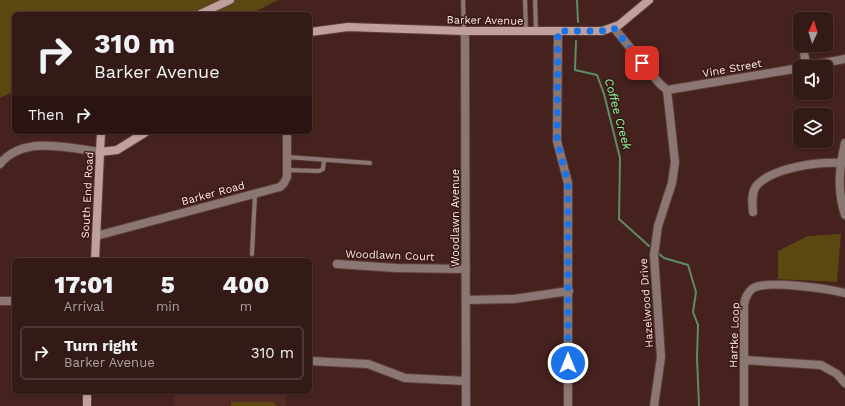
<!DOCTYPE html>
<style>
:root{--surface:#341a16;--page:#3f2723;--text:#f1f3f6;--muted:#a9a1a1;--line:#4e3835}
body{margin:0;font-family:"Work Sans",sans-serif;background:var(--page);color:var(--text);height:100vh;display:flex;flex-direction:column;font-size:15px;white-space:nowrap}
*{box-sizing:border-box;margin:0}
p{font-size:13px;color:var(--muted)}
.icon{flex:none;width:22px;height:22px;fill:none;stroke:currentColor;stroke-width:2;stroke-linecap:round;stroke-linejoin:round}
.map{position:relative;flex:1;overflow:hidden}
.side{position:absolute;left:12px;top:258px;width:300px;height:136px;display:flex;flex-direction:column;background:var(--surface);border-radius:6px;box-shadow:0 1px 3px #0004,0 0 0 1px var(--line)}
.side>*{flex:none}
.banner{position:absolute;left:12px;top:12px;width:300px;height:122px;border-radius:6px;box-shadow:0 1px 3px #0004,0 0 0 1px var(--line);background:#341a16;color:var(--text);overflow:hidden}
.needle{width:26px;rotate:4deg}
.controls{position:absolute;left:793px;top:12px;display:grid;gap:8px}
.controls a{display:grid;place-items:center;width:40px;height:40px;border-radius:6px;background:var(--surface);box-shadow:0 1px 3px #0004,0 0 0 1px var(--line);font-size:20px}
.pin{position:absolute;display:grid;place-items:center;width:34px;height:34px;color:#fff;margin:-17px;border-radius:8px;box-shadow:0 2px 6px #0006}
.me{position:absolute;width:44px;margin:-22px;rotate:0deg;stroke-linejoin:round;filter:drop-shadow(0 0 3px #0008)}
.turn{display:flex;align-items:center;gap:14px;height:84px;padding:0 16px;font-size:18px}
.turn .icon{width:52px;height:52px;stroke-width:2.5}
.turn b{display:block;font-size:28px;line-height:34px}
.then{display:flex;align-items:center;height:38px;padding:0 16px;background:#0003;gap:8px;font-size:15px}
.eta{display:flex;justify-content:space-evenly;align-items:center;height:68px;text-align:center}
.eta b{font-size:24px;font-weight:800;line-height:28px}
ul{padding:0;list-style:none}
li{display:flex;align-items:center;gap:12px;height:54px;margin:0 8px 6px;padding:0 8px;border:2px solid var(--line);border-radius:6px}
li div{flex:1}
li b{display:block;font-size:15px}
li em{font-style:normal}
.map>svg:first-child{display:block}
</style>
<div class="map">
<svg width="845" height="406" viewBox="0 0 845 406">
<rect width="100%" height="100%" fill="#45221d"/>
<path fill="#532924" d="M 175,392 L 287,392 L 286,406 L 174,406 Z"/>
<path fill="#5a4810" d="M 0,0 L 278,0 L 251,14 L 14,14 L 14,91 L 0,98 Z
M 841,234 L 837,282 L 778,279 L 778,251 L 808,236 Z
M 231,402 L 273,402 L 277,406 L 231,406 Z"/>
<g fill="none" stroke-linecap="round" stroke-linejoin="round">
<path stroke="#5d8c66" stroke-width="2" d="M 577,0 L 578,22
M 576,41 L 575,70 L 597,75 L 604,94 L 620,158 L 619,219 L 649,246
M 659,254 L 664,258 L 688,265 L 696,292 L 693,312 L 698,325 L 697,358 L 699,406"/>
<g stroke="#5f3e39" stroke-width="5.5">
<path id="lane" d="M 463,0 L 464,31
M 525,0 L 526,31
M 535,0 L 536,31
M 287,157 L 370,163
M 287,170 L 319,171 L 323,169 L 324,160
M 252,254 L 255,194"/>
</g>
<g stroke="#5f3e39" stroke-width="10">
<path id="street" d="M 798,18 L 800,30
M 614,28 L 659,83 L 667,90 L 675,162 L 672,183 L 658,226 L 654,255 L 661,357 L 654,406
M 464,31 L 465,38 L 466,406
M 558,31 L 557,141 L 568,183 L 568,406
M 803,45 L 806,66
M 803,67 L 845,59
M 667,90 L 800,68
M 845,143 C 839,169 837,190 845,215
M 0,164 C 23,135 69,148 100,152
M 753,212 C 752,203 751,192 757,185 C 774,167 818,162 840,163
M 96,236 L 280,187 L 284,183 L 287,177 L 287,132
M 337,264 L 396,268 L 466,269
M 466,300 L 514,299 L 569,291
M 0,301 L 14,301
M 744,360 L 821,365 L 837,374 L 845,383
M 310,361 L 368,364 L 405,378 L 466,381
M 744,406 L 744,305 C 745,299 747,293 752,289 C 764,279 829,289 845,293"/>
</g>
<g stroke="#5f3e39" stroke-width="10">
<path id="secondary" d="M 200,14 L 230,0
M 310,32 L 348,27 L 464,31 L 602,31 L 619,25 L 649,0
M 100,152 L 117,150 L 146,132
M 95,260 L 101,132
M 87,406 L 87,392"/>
</g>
<use href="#lane" stroke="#8a7774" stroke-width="4"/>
<use href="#street" stroke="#8a7774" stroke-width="8"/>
<use href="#secondary" stroke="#bfa09b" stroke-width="8"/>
</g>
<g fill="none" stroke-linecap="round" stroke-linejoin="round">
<path stroke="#1a73e8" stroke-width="7" stroke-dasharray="0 12.6" d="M 568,363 L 568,183 L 557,141 L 558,31 L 602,31 L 614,28 L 642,63"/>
</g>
<g text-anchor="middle" stroke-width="3" stroke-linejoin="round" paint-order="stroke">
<g font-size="11" fill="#fdeae7" stroke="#3a1814">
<text transform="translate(485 20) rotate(1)" y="4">Barker Avenue</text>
<text transform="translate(732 68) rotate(-10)" y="4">Vine Street</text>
<text transform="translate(213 193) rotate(-15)" y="4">Barker Road</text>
<text transform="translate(87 195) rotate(-87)" y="4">South End Road</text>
<text transform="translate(455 218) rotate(-90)" y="4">Woodlawn Avenue</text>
<text transform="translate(390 255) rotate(2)" y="4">Woodlawn Court</text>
<text transform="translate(646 303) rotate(-94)" y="4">Hazelwood Drive</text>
<text transform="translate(734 335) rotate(-88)" y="4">Hartke Loop</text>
</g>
<g font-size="12" font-style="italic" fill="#85fd9e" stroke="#3a1814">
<text transform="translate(618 114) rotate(75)" y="4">Coffee Creek</text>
</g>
</g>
</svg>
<div class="controls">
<a><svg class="needle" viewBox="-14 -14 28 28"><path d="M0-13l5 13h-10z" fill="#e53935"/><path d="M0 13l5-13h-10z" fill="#a9a1a1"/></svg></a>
<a><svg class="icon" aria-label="sound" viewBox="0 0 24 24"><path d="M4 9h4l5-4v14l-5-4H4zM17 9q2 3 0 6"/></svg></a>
<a><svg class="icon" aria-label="layers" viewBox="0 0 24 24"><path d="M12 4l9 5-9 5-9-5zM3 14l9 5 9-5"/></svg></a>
</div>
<div class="pin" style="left:642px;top:63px;background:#d93025"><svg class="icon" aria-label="arrive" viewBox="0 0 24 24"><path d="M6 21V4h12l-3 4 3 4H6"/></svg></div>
<svg class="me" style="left:568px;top:363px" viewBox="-20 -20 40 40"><circle r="17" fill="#1a73e8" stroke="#fff" stroke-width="3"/><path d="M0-11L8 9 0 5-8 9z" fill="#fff"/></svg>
<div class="banner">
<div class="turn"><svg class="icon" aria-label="right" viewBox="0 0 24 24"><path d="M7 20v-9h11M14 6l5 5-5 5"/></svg><div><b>310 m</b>Barker Avenue</div></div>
<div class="then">Then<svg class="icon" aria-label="right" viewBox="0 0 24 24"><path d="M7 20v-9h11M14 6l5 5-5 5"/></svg></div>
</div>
<section class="side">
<div class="eta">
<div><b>17:01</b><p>Arrival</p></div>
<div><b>5</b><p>min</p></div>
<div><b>400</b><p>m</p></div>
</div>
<ul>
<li><svg class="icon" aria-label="right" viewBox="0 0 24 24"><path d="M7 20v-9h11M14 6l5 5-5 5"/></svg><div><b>Turn right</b><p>Barker Avenue</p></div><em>310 m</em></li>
</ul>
</section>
</div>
